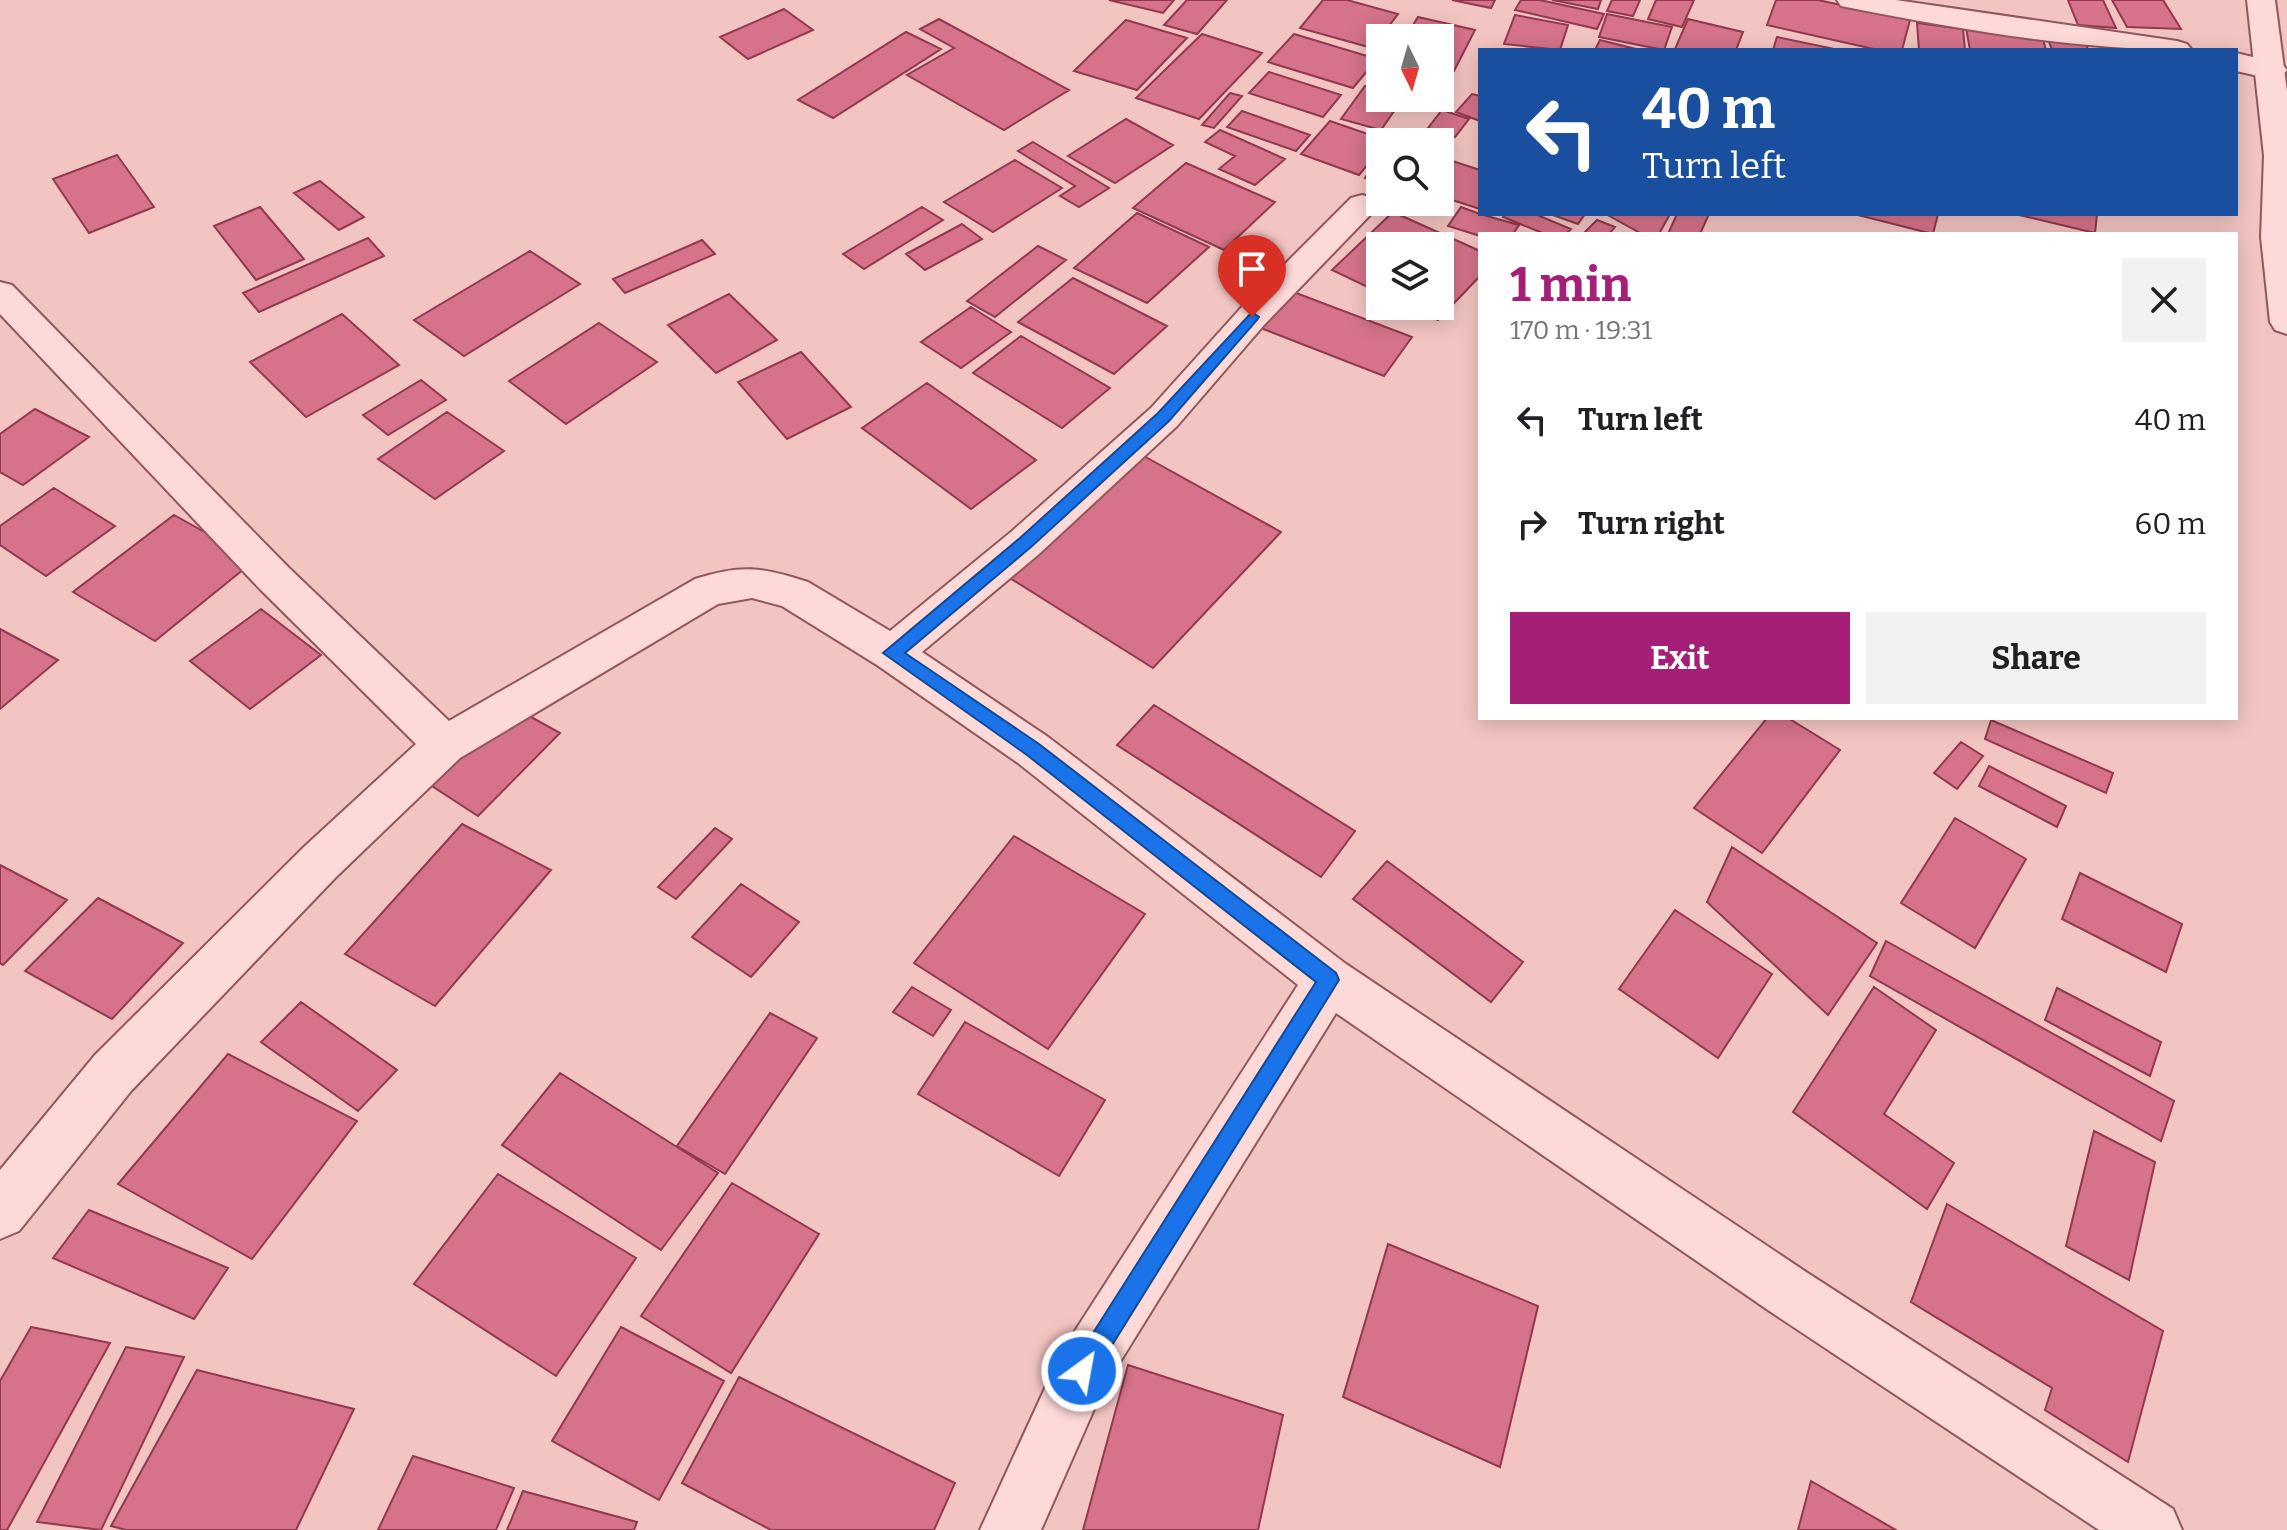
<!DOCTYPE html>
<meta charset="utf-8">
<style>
:root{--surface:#fff;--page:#f2f2f2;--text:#202124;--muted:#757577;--accent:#a61f77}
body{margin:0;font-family:Bitter,serif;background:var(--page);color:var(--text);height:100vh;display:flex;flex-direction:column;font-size:30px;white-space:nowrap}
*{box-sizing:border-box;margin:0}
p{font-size:26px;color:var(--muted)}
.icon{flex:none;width:44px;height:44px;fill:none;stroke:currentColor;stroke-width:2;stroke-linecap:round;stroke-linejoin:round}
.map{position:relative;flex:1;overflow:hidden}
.side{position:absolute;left:1478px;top:232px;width:760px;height:488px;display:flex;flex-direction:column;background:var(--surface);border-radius:0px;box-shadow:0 4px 20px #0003}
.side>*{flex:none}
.banner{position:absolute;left:1478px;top:48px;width:760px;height:168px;border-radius:0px;box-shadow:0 4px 20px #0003;background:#1a4fa0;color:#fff;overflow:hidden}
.needle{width:52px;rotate:175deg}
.buttons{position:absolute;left:1366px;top:24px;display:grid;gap:16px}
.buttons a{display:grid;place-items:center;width:88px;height:88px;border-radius:0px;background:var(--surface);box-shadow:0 4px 20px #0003;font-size:40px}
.pin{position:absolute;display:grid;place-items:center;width:68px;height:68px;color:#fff;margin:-82px -34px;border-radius:50% 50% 50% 0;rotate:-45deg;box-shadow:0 0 8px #0007}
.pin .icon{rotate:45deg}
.me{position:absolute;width:88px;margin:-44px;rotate:32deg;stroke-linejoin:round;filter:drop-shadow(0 0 6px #0008)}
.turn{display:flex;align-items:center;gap:28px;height:168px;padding:0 32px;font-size:36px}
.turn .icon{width:104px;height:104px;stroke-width:2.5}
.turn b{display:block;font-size:56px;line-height:68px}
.round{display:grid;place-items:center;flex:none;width:84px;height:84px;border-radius:0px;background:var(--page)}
.summary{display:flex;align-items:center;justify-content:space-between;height:136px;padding:0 32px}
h1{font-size:48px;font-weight:700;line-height:60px;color:var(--accent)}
.primary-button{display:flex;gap:16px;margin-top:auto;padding:16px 32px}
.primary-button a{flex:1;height:92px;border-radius:0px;background:var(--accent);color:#fff;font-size:32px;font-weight:700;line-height:92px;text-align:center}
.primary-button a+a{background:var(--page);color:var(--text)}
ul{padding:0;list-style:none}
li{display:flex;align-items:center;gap:24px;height:104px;padding:0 32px}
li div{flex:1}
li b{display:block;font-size:30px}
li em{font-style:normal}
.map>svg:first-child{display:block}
</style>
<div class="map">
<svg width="2287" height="1530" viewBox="0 0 2287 1530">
<rect width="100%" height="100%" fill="#f3c5c2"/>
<path fill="#d6738a" stroke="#92394f" stroke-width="2" d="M 1109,0 L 1174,0 L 1163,13 Z
M 1187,0 L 1227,0 L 1197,34 L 1164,25 Z
M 1323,0 L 1347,0 L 1398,14 L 1372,48 L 1300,28 Z
M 1452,0 L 1495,0 L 1491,8 Z
M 1521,0 L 1540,0 L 1604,14 L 1597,29 L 1515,10 Z
M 1552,0 L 1601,0 L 1598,9 Z
M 1612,0 L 1640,0 L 1633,16 L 1607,11 Z
M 1656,0 L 1694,0 L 1682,27 L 1648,19 Z
M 1776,0 L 1818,0 L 1910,20 L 1902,50 L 1878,50 L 1767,25 Z
M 2068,0 L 2103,0 L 2116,28 L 2078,25 Z
M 2112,0 L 2163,0 L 2181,29 L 2127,27 Z
M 784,9 L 813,30 L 748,59 L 720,37 Z
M 1607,14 L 1672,27 L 1664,50 L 1599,37 Z
M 1515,15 L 1568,25 L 1560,50 L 1504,44 Z
M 1418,17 L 1475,30 L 1454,71 L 1440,67 L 1440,38 L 1405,38 Z
M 939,19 L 1069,90 L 1004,130 L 907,75 L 954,48 L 920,29 Z
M 1688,19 L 1743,32 L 1736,50 L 1675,49 Z
M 1126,20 L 1187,38 L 1137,90 L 1074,71 Z
M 1917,23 L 1963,29 L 1965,50 L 1919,50 Z
M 1966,28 L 2042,36 L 2046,50 L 1970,50 Z
M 906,32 L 941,49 L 833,118 L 798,100 Z
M 1202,34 L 1262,53 L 1199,119 L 1136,98 Z
M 1294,34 L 1377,59 L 1353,88 L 1268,62 Z
M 2047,36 L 2085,40 L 2088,50 L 2052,50 Z
M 1777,37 L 1839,50 L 1773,50 Z
M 1600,40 L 1640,50 L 1595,50 Z
M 1269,72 L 1341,95 L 1323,117 L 1249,93 Z
M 1365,86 L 1380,90 L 1380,98 L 1403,98 L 1381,130 L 1341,119 Z
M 1230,93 L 1242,96 L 1214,128 L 1202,125 Z
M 1472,94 L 1480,96 L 1480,121 L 1456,112 Z
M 1442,110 L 1469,119 L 1455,137 L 1428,128 Z
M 1242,111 L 1310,135 L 1296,151 L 1227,127 Z
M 1126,119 L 1173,145 L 1115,183 L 1068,156 Z
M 1330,121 L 1388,141 L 1380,142 L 1380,150 L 1359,175 L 1301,154 Z
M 1220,130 L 1285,159 L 1255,185 L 1219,169 L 1235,156 L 1205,142 Z
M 1033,142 L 1109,188 L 1079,207 L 1060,196 L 1075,186 L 1018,151 Z
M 117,155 L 154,207 L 89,233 L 53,179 Z
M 1440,157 L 1480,170 L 1480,209 L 1440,196 Z
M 1015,160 L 1062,188 L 993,232 L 944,202 Z
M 1377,161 L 1380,161 L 1380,183 L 1365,178 Z
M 1186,163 L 1275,202 L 1224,250 L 1133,208 Z
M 320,181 L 364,217 L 339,230 L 294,193 Z
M 260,207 L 304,259 L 256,280 L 214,226 Z
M 922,207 L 943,220 L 864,269 L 843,254 Z
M 1461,207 L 1480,214 L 1519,225 L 1513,234 L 1480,236 L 1448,226 Z
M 1393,212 L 1480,251 L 1480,276 L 1438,320 L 1409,306 L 1440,306 L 1440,246 L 1380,246 L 1380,293 L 1332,270 Z
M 1137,213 L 1209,247 L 1147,303 L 1074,268 Z
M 1505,214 L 1535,214 L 1571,229 L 1566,234 L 1545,234 L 1503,217 Z
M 1550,214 L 1585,214 L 1578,224 Z
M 1606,214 L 1670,214 L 1659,234 L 1642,234 Z
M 1677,214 L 1709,214 L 1700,234 L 1668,234 Z
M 1854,214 L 1938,214 L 1933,234 Z
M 2015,214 L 2097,214 L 2095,233 Z
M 1597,220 L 1615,227 L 1609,234 L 1583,234 Z
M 962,224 L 982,239 L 925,270 L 906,254 Z
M 368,238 L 384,256 L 259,312 L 243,293 Z
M 702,240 L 715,254 L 625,293 L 613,279 Z
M 1038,246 L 1066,260 L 995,317 L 967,301 Z
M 530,251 L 580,284 L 464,356 L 414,320 Z
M 1073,278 L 1167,326 L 1114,374 L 1018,322 Z
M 1283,288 L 1412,337 L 1384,376 L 1253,325 Z
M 729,294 L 777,340 L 716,373 L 668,325 Z
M 971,307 L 1011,332 L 961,368 L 921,342 Z
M 342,314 L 399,365 L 306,417 L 250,362 Z
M 599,323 L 657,362 L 566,424 L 509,381 Z
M 1021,336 L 1110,388 L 1062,428 L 973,373 Z
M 801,352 L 851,407 L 787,439 L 738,382 Z
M 421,380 L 446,400 L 388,435 L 363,415 Z
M 927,383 L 1036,460 L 971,509 L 862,428 Z
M 35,409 L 89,437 L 23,485 L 0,472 L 0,434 Z
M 447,412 L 504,451 L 435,499 L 378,459 Z
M 1133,450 L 1281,532 L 1153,668 L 1002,573 Z
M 54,488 L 115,526 L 46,576 L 0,545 L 0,526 Z
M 174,515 L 255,560 L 155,641 L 73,592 Z
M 261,609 L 321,655 L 250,709 L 190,661 Z
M 0,629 L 58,660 L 0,709 Z
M 1154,705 L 1355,831 L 1321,877 L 1117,745 Z
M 513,707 L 560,733 L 478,816 L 432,786 Z
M 1767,718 L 1788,718 L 1840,750 L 1762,853 L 1694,808 Z
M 1991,720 L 2113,773 L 2106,793 L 1985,739 Z
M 1961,742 L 1983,756 L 1957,789 L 1934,773 Z
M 1989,766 L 2066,806 L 2057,827 L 1979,786 Z
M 1955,818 L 2026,859 L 1975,948 L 1901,903 Z
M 462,824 L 551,870 L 435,1006 L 345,954 Z
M 715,828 L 732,839 L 676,899 L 658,887 Z
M 1014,836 L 1145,914 L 1048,1049 L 914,963 Z
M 1732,847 L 1877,943 L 1828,1015 L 1707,902 Z
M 1387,861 L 1523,962 L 1491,1002 L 1353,899 Z
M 0,865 L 67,900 L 3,965 L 0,963 Z
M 2080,873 L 2182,924 L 2166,972 L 2062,919 Z
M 741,884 L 799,922 L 751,977 L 692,937 Z
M 98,898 L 183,943 L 112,1019 L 25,971 Z
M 1675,910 L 1772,974 L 1718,1058 L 1619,989 Z
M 1886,941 L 2174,1101 L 2161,1141 L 1870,976 Z
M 912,987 L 951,1010 L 933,1036 L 893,1012 Z
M 1874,987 L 1936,1030 L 1884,1114 L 1954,1163 L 1927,1209 L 1793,1112 Z
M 2057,988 L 2161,1042 L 2150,1076 L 2045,1020 Z
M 301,1002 L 397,1070 L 358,1111 L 261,1042 Z
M 770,1013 L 817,1038 L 725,1174 L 677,1146 Z
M 965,1022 L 1105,1100 L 1059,1176 L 918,1094 Z
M 228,1054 L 357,1121 L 252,1259 L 118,1184 Z
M 560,1073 L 718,1173 L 661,1250 L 502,1145 Z
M 2094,1131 L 2155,1162 L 2129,1280 L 2066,1246 Z
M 498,1174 L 636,1258 L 556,1376 L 414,1284 Z
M 732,1183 L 819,1234 L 731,1373 L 641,1316 Z
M 1947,1204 L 2163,1331 L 2128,1462 L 2045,1410 L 2052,1388 L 1911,1302 Z
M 89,1210 L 228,1268 L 194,1319 L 53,1258 Z
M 1388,1244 L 1538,1306 L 1500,1467 L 1343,1397 Z
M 31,1327 L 110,1343 L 7,1530 L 0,1530 L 0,1381 Z
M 621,1327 L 724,1381 L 659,1500 L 552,1441 Z
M 126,1347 L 184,1357 L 101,1530 L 37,1522 Z
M 1128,1365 L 1283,1415 L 1258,1530 L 1083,1530 Z
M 197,1370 L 354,1409 L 296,1530 L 126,1530 L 111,1526 Z
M 739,1377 L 955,1483 L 934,1530 L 771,1530 L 682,1483 Z
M 413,1456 L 514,1488 L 496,1530 L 378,1530 Z
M 1811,1481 L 1896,1530 L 1798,1530 Z
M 523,1491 L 637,1522 L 634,1530 L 507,1530 Z"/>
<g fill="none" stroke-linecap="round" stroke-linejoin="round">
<g stroke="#90575d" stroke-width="4">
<path id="minor" d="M 1837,0 L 1896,0 L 2177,41 L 2187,44 L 2192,50 C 2077,50 1964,30 1851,8 L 1841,6 Z
M 2236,53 L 2282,64 L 2287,70 L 2282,76 L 2272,79 L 2236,71 Z
M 1362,195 L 1373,198 L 1378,205 L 1373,212 L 1264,325 L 1177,426 L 1039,554 L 922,652 L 1048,737 L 1346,964 L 1806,1272 L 2173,1509 L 2182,1530 L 2099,1530 L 1768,1310 L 1336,1013 L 1102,1391 L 1041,1530 L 980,1530 L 1062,1351 L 1298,985 L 1018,763 L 877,665 L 782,606 L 752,598 L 718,604 L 460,758 L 336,877 L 131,1091 L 19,1231 L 0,1239 L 0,1170 L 95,1055 L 304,847 L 416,744 L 260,589 L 0,314 L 0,282 L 12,285 L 288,567 L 449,721 L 695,579 C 741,564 763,567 808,582 L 890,631 L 1011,532 L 1151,408 L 1240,309 L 1351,198 Z"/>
</g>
<g stroke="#90575d" stroke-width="4">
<path id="tertiary" d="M 2247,0 L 2275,0 L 2287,91 L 2287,334 L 2275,330 L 2270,322 L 2261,237 L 2264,156 Z"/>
</g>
<use href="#minor" fill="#fdd9d7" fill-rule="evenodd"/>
<use href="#tertiary" fill="#fdd9d7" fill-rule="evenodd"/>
</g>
<path fill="#1a73e8" stroke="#114b97" stroke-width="2" d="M 1252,312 L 1259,317 L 1257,320 L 1169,421 L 1031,547 L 905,653 L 1039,744 L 1336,973 L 1339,980 L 1091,1379 L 1082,1383 L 1074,1379 L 1071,1371 L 1074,1363 L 1316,982 L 1027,755 L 883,653 L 1020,538 L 1158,413 Z"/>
</svg>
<div class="buttons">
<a><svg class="needle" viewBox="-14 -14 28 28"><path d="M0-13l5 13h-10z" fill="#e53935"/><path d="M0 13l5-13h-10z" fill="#757577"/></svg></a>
<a><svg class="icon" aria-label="search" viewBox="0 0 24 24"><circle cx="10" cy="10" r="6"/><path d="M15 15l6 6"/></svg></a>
<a><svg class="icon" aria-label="layers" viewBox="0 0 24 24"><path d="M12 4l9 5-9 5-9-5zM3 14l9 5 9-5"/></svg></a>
</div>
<div class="pin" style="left:1252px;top:317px;background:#d93025"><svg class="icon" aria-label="arrive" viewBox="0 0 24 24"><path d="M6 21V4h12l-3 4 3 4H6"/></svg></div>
<svg class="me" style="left:1082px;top:1371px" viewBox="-20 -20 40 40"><circle r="17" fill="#1a73e8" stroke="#fff" stroke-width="3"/><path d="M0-11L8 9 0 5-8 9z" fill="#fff"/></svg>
<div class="banner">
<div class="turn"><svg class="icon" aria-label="left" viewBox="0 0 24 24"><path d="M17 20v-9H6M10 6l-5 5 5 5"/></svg><div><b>40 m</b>Turn left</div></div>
</div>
<section class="side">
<div class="summary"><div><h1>1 min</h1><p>170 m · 19:31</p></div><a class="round"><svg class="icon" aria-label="close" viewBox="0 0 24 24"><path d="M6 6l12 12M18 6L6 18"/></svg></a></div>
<ul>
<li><svg class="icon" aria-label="left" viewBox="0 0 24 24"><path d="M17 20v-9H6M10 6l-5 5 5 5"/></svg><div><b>Turn left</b></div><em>40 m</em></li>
<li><svg class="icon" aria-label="right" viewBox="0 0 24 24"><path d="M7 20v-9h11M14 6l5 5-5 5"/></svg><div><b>Turn right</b></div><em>60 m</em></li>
</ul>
<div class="primary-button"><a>Exit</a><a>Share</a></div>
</section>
</div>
